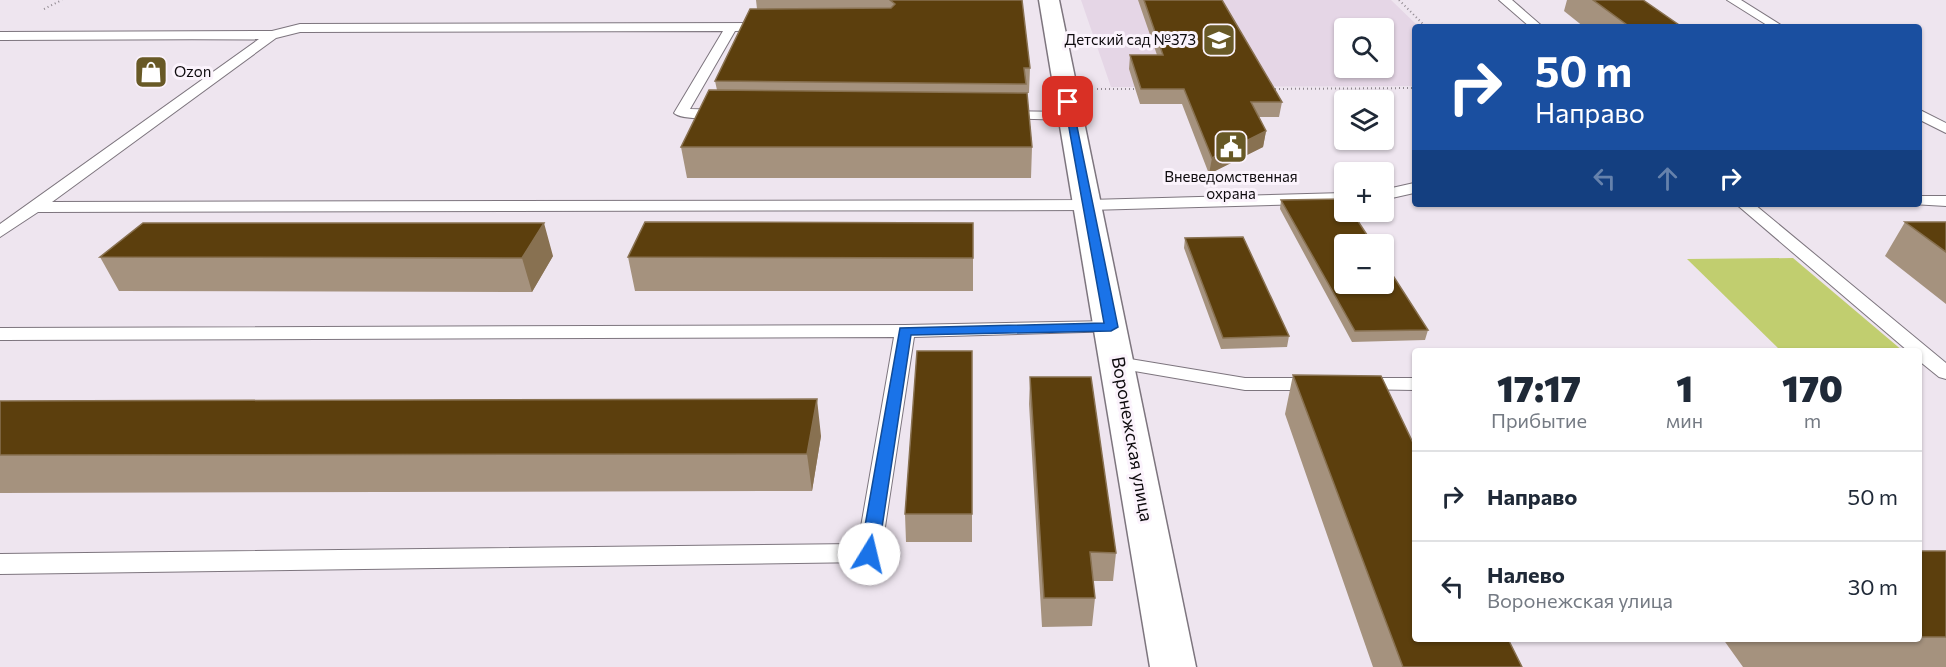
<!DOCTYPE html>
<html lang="ru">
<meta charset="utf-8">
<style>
:root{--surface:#fff;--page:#f2f2f3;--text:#1f2937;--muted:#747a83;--line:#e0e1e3}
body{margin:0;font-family:Commissioner,sans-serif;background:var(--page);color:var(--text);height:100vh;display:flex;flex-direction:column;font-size:22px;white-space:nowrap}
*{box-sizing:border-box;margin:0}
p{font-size:20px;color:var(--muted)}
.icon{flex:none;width:33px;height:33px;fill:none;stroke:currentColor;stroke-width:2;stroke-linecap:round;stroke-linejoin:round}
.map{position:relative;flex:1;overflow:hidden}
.details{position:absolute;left:1412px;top:348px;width:510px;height:294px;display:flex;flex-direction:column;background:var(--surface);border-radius:6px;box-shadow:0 2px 4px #0004}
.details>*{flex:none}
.top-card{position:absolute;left:1412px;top:24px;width:510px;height:183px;border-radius:6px;box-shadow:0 2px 4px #0004;background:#1a4fa0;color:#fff;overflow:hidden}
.fabs{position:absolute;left:1334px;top:18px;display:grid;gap:12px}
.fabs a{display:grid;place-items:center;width:60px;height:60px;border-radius:6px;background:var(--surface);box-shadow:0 2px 4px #0004;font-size:30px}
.pin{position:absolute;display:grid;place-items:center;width:51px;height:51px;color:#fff;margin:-26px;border-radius:12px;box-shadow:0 3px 9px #0006}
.me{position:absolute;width:66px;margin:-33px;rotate:9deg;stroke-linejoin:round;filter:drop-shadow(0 0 4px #0008)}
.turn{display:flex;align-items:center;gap:21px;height:126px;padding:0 24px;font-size:27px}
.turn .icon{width:78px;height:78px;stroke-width:2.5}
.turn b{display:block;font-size:42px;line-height:51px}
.lanes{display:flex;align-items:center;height:57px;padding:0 24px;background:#0003;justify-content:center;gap:30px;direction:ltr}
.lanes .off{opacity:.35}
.eta{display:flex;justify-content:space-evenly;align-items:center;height:102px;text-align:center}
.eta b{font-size:36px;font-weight:800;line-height:42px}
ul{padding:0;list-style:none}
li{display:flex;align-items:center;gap:18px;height:90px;padding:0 24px;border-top:2px solid var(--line)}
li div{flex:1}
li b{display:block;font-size:22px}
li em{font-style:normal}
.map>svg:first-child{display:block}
</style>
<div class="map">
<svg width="1946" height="667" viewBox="0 0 1946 667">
<rect width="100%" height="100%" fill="#eee5ef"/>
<path fill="#e5d6e6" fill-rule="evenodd" d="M 1081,0 L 1391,0 L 1419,27 L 1414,27 L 1414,86 L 1111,87 ZM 1344,28 L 1383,28 L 1383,68 L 1344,68 Z"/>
<path fill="#c1ce6f" d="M 1793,258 L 1903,351 L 1781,351 L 1687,259 Z"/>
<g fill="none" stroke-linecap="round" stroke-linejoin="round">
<g stroke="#7d757e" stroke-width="2">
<path id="lane" d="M 1499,0 L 1512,0 L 1543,27 L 1530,27 Z
M 1727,0 L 1741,0 L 1784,27 L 1770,27 Z
M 766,23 L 770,24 L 770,30 L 735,31 L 690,109 L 728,110 L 730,113 C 723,120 681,120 674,113 L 723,31 L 300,32 L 276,38 L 52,202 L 1089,200 L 1344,193 L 1344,203 L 1089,210 L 38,212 L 0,237 L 0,224 L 259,39 L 0,40 L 0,32 L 272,31 L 300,24 Z
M 1918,109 L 1946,123 L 1946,133 L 1918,119 Z
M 1004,111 L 1070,112 L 1077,116 L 1070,120 L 999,118 L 999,112 Z
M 1414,183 L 1414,193 L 1383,200 L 1383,190 Z
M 1918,196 L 1946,196 L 1946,206 L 1912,204 L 1918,204 Z
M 1736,204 L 1754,204 L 1946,363 L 1946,379 L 1939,377 L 1918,360 L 1918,351 L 1908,351 Z
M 1111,321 L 1118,323 L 1121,327 L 1118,331 L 914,337 L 881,553 L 878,560 L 869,562 L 0,574 L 0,554 L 858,544 L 894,337 L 0,340 L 0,328 L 905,325 Z
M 1118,357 L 1245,378 L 1317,378 L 1324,379 L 1327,384 L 1324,389 L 1317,390 L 1245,390 L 1111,367 L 1108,363 L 1111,359 Z
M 1358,378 L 1414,378 L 1414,390 L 1351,389 L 1348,384 L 1351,379 Z"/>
</g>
<g stroke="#7d757e" stroke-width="3">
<path id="street" d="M 1039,0 L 1059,0 L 1196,667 L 1150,667 Z"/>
</g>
<path stroke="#918a91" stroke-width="2" stroke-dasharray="1 3" stroke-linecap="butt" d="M 1399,0 L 1426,27
M 44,9 L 62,0
M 1097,89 L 1138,89
M 1271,89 L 1414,88"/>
<use href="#lane" fill="#fff" fill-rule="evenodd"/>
<use href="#street" fill="#fff" fill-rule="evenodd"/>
</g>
<path fill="#a5927e" d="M 756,0 L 1022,0 L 1030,68 L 1029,93 L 1027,93 L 1032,147 L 1031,178 L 687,178 L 681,147 L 717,90 L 715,81 L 757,9 Z
M 1138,0 L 1222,0 L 1282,102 L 1279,117 L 1258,117 L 1266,131 L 1263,147 L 1209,174 L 1182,104 L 1140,104 L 1129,69 L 1130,55 L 1157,55 Z
M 1567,0 L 1643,0 L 1682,27 L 1584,27 L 1564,11 Z
M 1281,200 L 1428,330 L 1425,340 L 1352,342 L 1280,209 Z
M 1905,222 L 1946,222 L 1946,304 L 1885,256 Z
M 973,223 L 973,291 L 635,291 L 628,257 Z
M 1185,238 L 1289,336 L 1287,347 L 1221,349 L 1184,248 Z
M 553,256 L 532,292 L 119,291 L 100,257 Z
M 972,351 L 972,542 L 906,542 L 905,514 Z
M 1293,375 L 1522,667 L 1373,667 L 1285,414 Z
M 1030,377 L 1116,553 L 1113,581 L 1093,581 L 1095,598 L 1092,626 L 1042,627 L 1029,404 Z
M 0,401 L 821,436 L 812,491 L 0,493 Z
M 1918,551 L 1946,551 L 1946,667 L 1743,667 L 1723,639 L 1918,639 Z"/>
<path fill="#887151" d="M 1266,131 L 1263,147 L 1209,174 L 1212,158 Z
M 544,223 L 553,256 L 532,292 L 522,258 Z
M 817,399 L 821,436 L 812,491 L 807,454 Z"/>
<path fill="#5c3f0d" stroke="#887151" stroke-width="1.5" d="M 890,0 L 1022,0 L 1030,68 L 1024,68 L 1026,84 L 715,81 L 750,9 L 891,8 L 895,4 Z
M 1144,0 L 1222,0 L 1282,102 L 1251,102 L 1266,131 L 1212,158 L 1184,89 L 1141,89 L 1130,55 L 1163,55 Z
M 1593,0 L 1643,0 L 1682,27 L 1630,27 Z
M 709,90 L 1027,93 L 1032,147 L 681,147 Z
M 1344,199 L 1344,212 L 1352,212 L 1373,244 L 1344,244 L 1344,284 L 1383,284 L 1383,260 L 1428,330 L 1355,331 L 1281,200 Z
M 645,222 L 973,223 L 973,258 L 628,257 Z
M 1905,222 L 1946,222 L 1946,252 Z
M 143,223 L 544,223 L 522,258 L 100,257 Z
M 1243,237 L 1289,336 L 1223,338 L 1185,238 Z
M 917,351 L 972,351 L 972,514 L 905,514 Z
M 1293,375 L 1381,376 L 1414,445 L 1414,639 L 1508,639 L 1522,667 L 1403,667 Z
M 1030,377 L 1091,377 L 1116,553 L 1090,552 L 1095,598 L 1044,598 Z
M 817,399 L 807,454 L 0,455 L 0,401 Z
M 1918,551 L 1946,551 L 1946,637 L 1918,637 Z"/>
<path fill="#1a73e8" stroke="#114b97" stroke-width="1.5" d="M 1064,100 L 1072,102 L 1118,327 L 1111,331 L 911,335 L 878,554 L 875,558 L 863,558 L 860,554 L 900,328 L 1104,323 Z"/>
<defs>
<g id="school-square" transform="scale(1.725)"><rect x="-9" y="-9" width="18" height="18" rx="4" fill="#685926" stroke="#fbf3fc"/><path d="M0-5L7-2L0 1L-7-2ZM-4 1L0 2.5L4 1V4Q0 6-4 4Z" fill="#fff"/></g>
<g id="shop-square" transform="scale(1.725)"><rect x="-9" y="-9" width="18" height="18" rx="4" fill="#685926" stroke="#fbf3fc"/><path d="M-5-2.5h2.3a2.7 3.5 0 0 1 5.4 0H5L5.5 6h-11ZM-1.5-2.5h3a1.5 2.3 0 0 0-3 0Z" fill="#fff"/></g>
<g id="civic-square" transform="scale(1.725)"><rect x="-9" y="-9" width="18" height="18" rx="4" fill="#685926" stroke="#fbf3fc"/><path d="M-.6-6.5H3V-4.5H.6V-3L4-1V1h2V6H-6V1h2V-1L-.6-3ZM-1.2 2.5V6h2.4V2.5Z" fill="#fff"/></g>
</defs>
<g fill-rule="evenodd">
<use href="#school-square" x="1219" y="40"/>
<use href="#shop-square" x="151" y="72"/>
<use href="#civic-square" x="1231" y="147"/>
</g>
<g text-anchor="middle" stroke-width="6" stroke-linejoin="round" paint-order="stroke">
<g font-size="15" fill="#0e0b0e" stroke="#fbf3fc" text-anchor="end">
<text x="1196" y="45">Детский сад №373</text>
<text x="174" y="77" text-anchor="start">Ozon</text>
<text x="1231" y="182" text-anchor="middle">Вневедомственная<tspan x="1231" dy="17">охрана</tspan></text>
</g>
<g font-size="18" fill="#0e0b0e" stroke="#fbf3fc">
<text transform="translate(1132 439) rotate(80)" y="6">Воронежская улица</text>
</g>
</g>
</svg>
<div class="fabs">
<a><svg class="icon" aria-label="search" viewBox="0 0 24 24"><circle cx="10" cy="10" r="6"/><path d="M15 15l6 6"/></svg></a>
<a><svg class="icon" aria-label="layers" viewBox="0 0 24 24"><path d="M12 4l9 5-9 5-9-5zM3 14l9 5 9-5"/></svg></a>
<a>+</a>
<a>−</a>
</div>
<div class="pin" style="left:1068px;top:102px;background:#d93025"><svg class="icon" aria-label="arrive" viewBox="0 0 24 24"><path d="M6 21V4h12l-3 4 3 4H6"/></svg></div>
<svg class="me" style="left:869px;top:554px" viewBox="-20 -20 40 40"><circle r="19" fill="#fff"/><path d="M0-13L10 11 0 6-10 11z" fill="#1a73e8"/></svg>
<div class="top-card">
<div class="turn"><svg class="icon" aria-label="right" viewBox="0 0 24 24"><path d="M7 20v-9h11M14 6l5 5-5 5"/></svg><div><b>50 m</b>Направо</div></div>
<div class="lanes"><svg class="icon off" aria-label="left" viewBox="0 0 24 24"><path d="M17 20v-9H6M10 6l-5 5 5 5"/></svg><svg class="icon off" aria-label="ahead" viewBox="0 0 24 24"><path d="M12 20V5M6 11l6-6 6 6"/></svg><svg class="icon" aria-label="right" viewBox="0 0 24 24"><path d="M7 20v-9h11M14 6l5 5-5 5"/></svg></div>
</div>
<section class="details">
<div class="eta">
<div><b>17:17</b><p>Прибытие</p></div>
<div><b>1</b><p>мин</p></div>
<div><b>170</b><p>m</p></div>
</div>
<ul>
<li><svg class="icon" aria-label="right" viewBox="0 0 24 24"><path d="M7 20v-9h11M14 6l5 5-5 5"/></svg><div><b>Направо</b></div><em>50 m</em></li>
<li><svg class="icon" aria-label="left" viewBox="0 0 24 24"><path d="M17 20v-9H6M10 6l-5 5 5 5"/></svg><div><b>Налево</b><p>Воронежская улица</p></div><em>30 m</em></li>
</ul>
</section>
</div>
